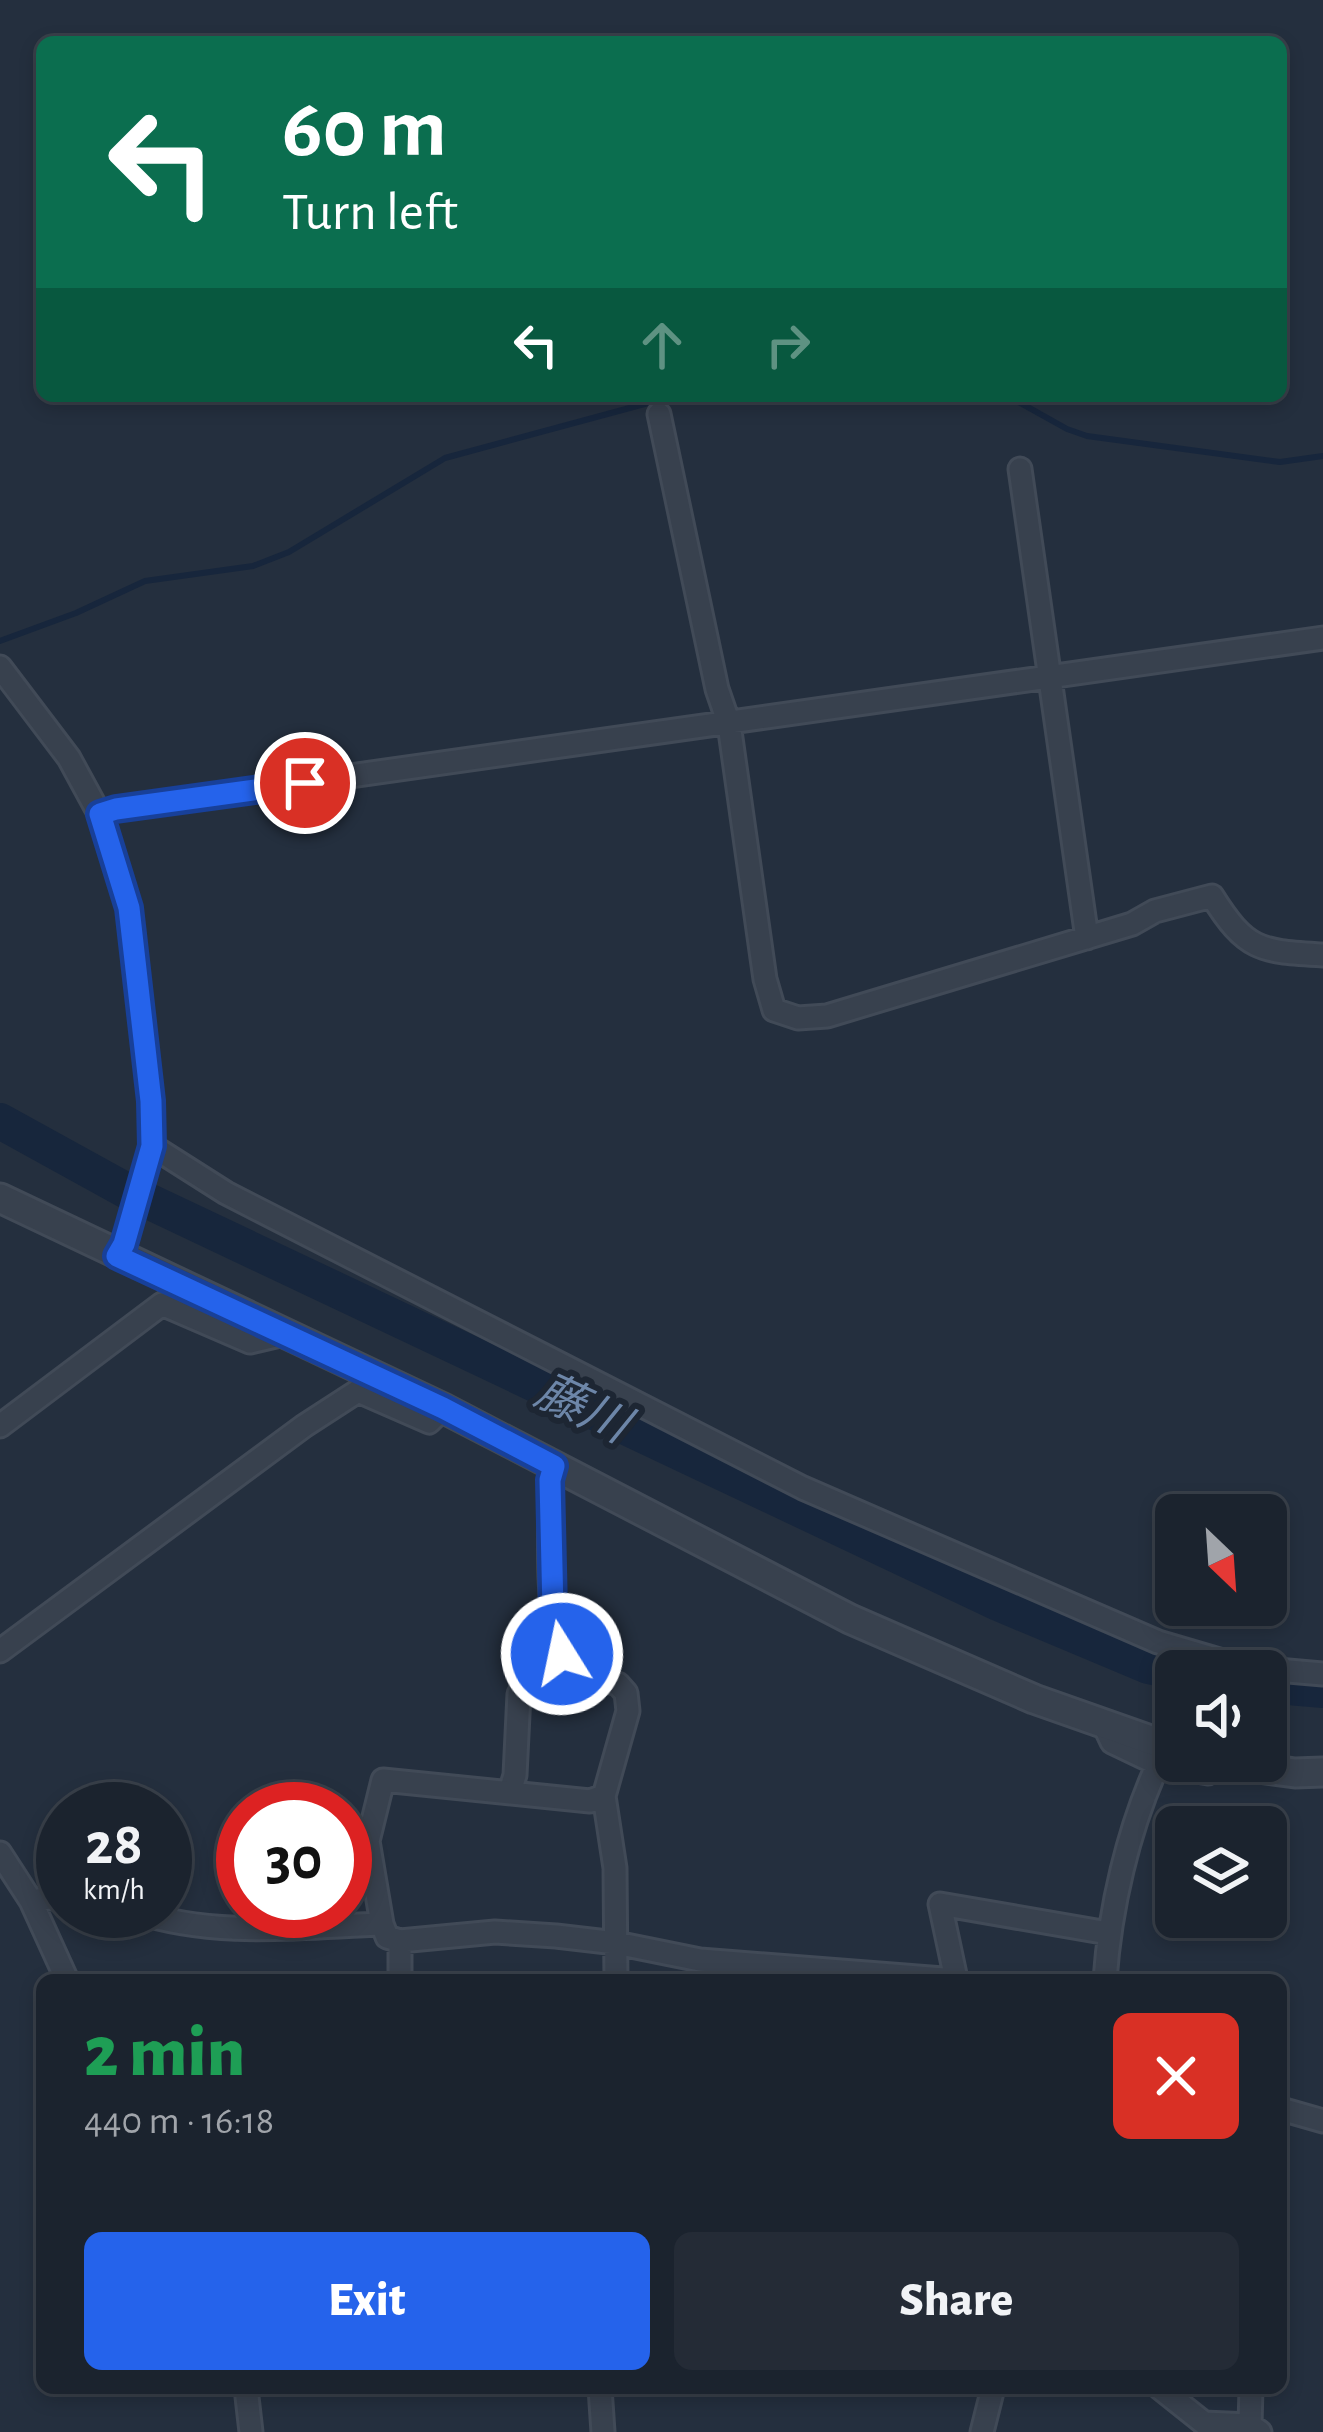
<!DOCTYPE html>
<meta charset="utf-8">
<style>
:root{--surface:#1b232e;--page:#242b36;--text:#f1f3f6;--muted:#a0a4aa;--line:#39404a;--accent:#2563eb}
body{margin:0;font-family:"Alegreya Sans","Noto Sans JP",sans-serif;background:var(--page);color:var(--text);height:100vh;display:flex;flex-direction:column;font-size:45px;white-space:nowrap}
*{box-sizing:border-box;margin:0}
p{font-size:39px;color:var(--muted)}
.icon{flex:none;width:66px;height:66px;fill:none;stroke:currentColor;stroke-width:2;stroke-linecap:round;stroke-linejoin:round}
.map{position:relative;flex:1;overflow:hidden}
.sheet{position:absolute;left:36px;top:1974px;width:1251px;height:420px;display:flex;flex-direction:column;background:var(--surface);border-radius:18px;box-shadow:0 6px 18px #0003,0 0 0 3px var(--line)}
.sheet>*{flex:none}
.hud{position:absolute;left:36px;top:36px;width:1251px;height:366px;border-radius:18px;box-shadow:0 6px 18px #0003,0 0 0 3px var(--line);background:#0b6e4f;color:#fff;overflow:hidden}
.needle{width:78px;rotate:155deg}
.controls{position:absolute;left:1155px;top:1494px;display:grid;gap:24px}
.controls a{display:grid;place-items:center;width:132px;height:132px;border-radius:18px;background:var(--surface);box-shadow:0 6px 18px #0003,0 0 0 3px var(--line);font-size:60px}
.speed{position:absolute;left:36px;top:1782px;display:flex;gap:24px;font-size:60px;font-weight:700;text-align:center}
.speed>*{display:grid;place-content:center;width:156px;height:156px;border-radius:50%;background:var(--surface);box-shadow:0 6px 18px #0003,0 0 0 3px var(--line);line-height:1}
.speed small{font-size:30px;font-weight:400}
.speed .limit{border:18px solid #d22;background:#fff;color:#111}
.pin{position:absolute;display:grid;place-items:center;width:102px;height:102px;color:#fff;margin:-51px;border:6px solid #fff;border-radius:50%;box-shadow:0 3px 12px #0007}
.me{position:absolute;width:132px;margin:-66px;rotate:350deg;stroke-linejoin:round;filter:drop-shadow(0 0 9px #0008)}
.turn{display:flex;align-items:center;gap:42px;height:252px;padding:0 48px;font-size:54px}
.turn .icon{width:156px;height:156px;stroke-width:2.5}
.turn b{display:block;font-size:84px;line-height:102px}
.lanes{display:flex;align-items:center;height:114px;padding:0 48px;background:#0003;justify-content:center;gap:60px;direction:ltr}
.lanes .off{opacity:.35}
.round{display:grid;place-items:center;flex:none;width:126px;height:126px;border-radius:18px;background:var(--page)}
.summary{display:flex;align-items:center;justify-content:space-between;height:204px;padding:0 48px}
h1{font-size:72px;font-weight:800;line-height:90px;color:#1e9e55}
.action{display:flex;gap:24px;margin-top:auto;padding:24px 48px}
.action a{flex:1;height:138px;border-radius:18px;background:var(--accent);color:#fff;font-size:48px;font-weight:800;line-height:138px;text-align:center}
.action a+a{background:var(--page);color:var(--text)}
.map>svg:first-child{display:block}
</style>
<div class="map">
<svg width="1323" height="2432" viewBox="0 0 1323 2432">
<rect width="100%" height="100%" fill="#242f3e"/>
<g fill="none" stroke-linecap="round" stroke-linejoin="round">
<path stroke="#17263c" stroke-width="6" d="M 1008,396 L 1067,429 L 1087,436 L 1280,462 L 1323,456
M 0,641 L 76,613 L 145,581 L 253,566 L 289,552 L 445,458 L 674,396"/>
<path stroke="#17263c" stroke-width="36" d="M 0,1121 L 127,1191 L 998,1603 L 1148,1666 L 1176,1672
M 1266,1685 L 1323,1690"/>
<g stroke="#414a57" stroke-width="27">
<path id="minor" d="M 659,414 L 717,689 L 729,724 L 765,979 L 774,1010 L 798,1018 L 827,1016 L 1132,924 L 1155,911 L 1212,896 C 1247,952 1261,951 1323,955
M 1020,469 L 1087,938
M 0,667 L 69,758 L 100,815 L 129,908 L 151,1101 L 152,1146 L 125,1244 L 117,1255
M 100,815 L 117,809 L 1323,638
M 152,1146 L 226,1193 L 803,1488 L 1158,1642 L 1243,1667 L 1323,1674
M 0,1426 L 162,1304 L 250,1342 L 284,1334
M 554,1466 L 550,1480 C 551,1528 541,1639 575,1673 L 618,1684 L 626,1693 L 628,1711 L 604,1796 L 615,1868 L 616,1980
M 0,1651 L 304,1426 L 358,1391 L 429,1422 L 443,1408
M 1102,1721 L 1112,1742 L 1158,1764
M 510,1792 L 515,1775 L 519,1694 L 527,1683 L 567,1665
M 0,1853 L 31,1901 L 67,1980
M 31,1901 L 63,1896
M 134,1911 C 214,1938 300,1927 382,1924 L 387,1937 L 400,1941 L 495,1932 L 556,1936 L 616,1943 L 700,1960 L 956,1980
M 382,1924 L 368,1841 L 383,1780 L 590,1801 L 604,1796
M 956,1979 L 940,1904 L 1108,1933
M 400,1980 L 400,1941
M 1105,1980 C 1110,1908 1128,1830 1158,1764 L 1208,1773 L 1219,1764
M 1281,2109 L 1323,2121
M 246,2388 L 251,2432
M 600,2388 L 603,2432
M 1160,2388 L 1204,2423 L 1250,2425 L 1260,2432
M 1250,2425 L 1251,2388
M 982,2432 L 993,2388"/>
</g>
<g stroke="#414a57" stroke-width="33">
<path id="tertiary" d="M 0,1198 L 443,1408 L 850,1619 L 1034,1699 L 1176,1749
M 1209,1761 L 1295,1773 L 1323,1772"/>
</g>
<use href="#minor" stroke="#38414e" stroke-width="21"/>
<use href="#tertiary" stroke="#38414e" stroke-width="27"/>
</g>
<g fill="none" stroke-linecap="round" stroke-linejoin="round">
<g stroke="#184099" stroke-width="30">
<path id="route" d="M 305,783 L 116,809 L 100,814 L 129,908 L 151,1101 L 152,1146 L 124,1244 L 117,1256 L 443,1408 L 554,1466 L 550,1480 L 553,1611 L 562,1654"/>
</g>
<use href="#route" stroke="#2563eb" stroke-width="21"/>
</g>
<g text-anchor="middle" stroke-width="12" stroke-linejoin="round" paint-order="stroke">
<g font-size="48" font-style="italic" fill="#6d86a8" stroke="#1d2633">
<text transform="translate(583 1407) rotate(25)" y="17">藤川</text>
</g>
</g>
</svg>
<div class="controls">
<a><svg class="needle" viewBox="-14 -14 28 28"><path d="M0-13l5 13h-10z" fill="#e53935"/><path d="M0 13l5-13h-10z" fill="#a0a4aa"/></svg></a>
<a><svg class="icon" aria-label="sound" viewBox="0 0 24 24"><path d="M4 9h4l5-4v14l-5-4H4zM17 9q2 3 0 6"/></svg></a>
<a><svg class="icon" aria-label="layers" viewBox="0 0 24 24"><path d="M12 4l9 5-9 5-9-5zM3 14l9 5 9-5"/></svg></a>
</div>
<div class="speed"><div>28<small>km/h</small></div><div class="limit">30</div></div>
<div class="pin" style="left:305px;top:783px;background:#d93025"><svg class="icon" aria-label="arrive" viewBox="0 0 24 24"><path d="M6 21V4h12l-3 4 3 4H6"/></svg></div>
<svg class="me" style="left:562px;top:1654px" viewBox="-20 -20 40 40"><circle r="17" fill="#2563eb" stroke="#fff" stroke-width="3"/><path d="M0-11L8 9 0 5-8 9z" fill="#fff"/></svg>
<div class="hud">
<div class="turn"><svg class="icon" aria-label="left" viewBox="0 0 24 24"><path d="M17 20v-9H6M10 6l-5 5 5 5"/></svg><div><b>60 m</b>Turn left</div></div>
<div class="lanes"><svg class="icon" aria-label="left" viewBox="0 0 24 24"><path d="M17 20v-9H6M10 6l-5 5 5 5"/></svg><svg class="icon off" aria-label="ahead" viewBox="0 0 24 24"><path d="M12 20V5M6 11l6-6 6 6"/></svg><svg class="icon off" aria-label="right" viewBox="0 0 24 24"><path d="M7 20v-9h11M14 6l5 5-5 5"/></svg></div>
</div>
<section class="sheet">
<div class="summary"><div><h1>2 min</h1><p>440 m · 16:18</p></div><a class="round" style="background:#d93025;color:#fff"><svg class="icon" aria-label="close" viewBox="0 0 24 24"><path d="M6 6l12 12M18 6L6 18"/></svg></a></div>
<div class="action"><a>Exit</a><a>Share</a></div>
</section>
</div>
